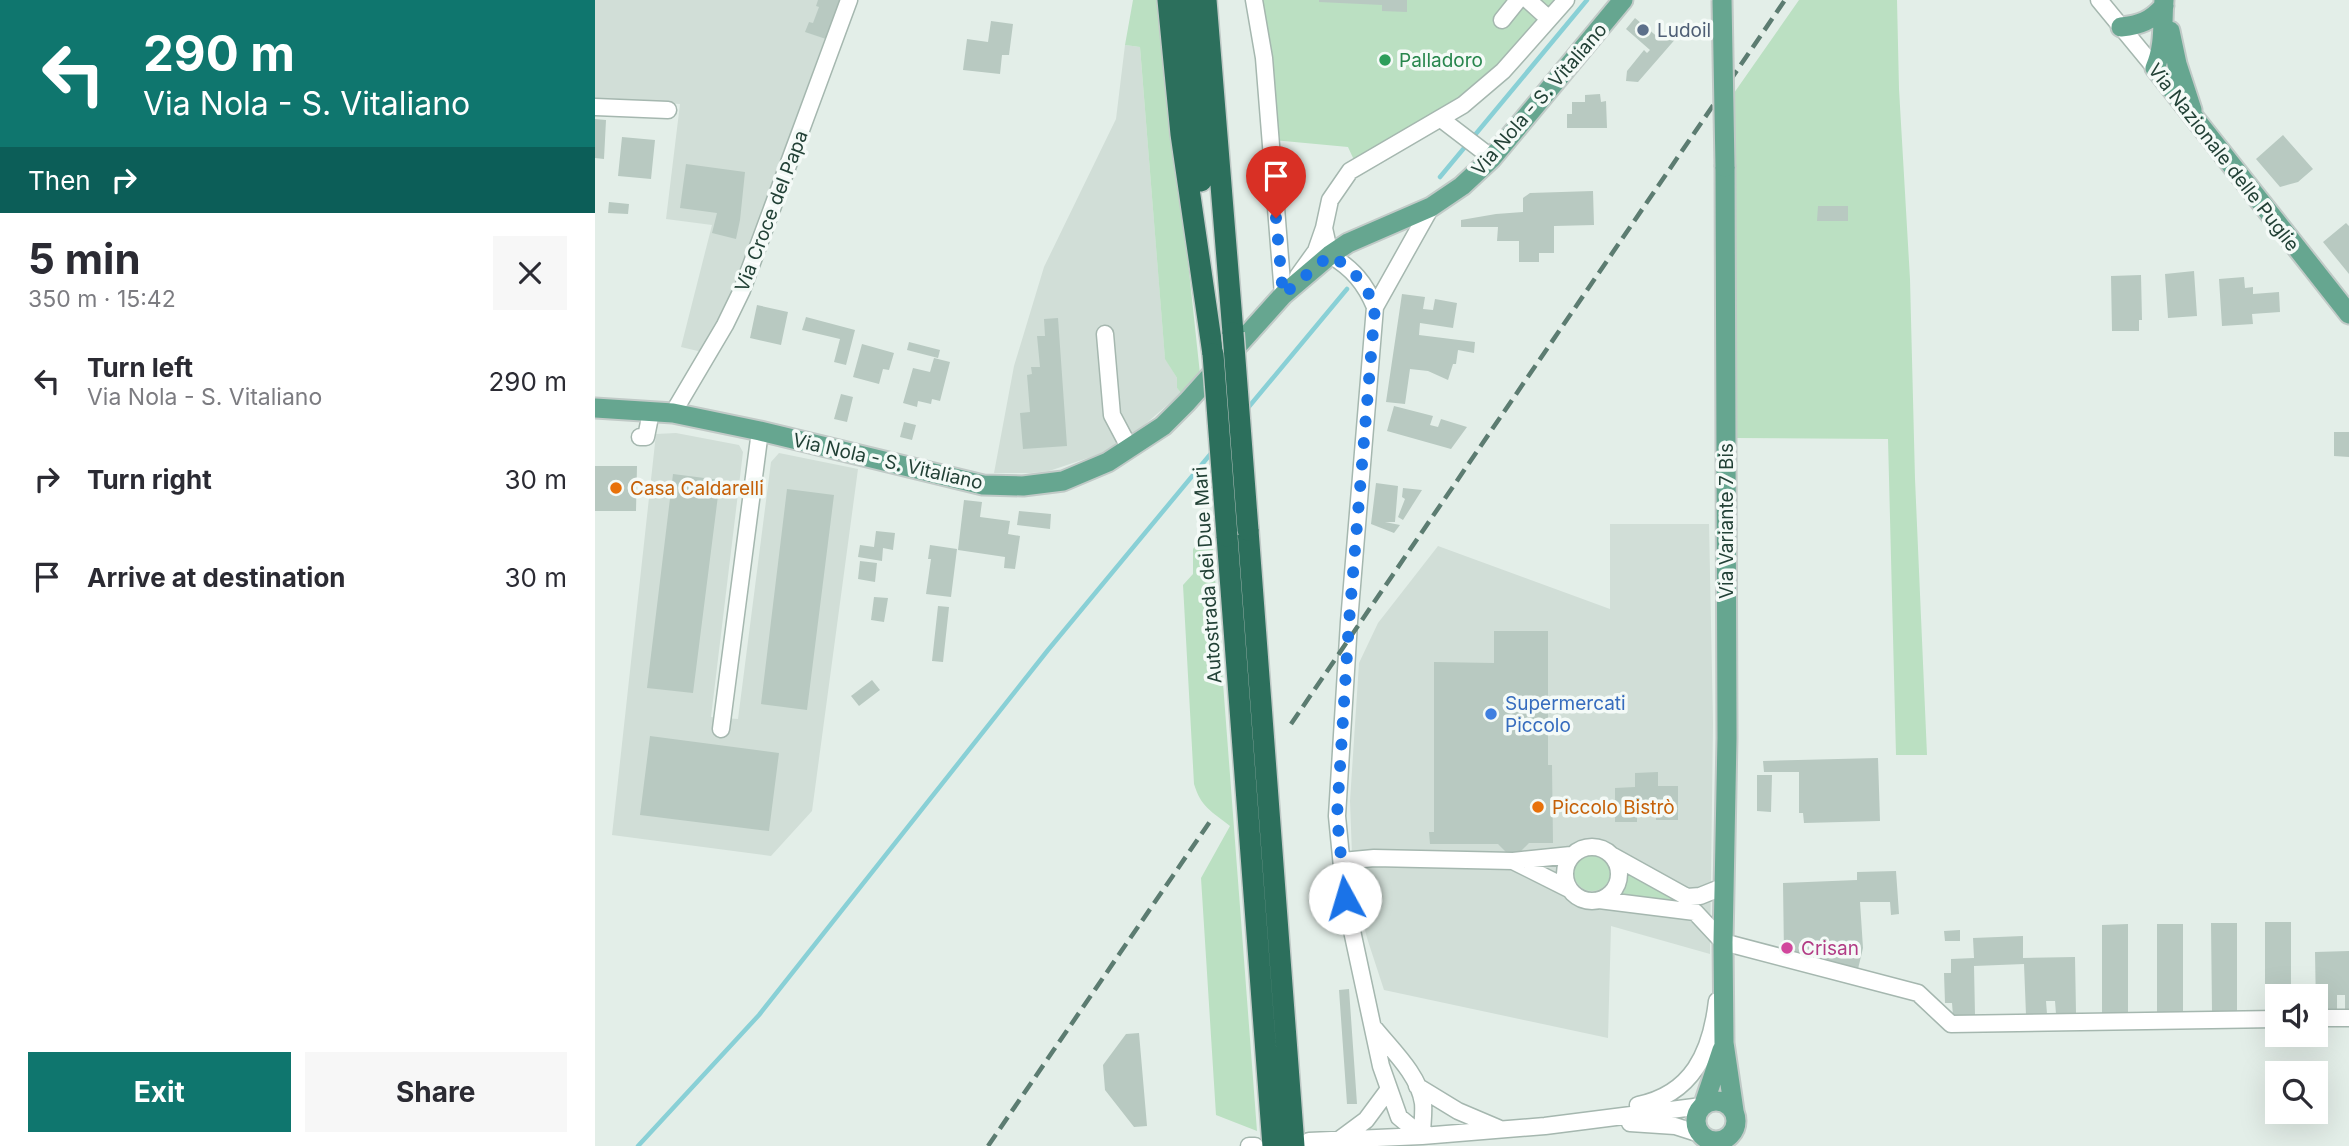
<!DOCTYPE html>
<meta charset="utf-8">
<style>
:root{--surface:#fff;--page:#f7f7f7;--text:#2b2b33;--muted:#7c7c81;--accent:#0f766e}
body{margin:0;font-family:Inter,sans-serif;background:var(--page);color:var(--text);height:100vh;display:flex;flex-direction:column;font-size:26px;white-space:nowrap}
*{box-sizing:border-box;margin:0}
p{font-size:23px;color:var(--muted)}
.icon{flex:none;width:38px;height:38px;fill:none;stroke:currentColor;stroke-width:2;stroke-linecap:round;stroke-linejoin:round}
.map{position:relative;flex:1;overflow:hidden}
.details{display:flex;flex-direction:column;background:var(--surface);width:595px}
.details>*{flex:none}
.banner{background:#0f766e;color:#fff;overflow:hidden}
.tools{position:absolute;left:1670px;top:984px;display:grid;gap:14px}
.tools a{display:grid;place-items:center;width:63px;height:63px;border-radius:0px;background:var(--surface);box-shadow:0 7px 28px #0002;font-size:35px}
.pin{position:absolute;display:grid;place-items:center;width:60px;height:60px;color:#fff;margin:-72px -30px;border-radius:50% 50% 50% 0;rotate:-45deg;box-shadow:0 0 7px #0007}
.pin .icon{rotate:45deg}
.me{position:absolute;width:77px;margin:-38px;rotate:354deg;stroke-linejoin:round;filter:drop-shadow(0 0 5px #0008)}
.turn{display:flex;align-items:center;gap:24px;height:147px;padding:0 28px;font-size:32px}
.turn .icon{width:91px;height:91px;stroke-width:2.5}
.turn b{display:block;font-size:49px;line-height:60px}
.then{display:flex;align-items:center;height:66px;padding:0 28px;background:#0003;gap:14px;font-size:26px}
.round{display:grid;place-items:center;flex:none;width:74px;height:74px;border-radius:0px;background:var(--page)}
.summary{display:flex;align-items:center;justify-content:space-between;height:119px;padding:0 28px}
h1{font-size:42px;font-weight:700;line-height:52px}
.button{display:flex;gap:14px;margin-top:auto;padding:14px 28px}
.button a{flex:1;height:80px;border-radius:0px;background:var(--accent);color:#fff;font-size:28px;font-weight:700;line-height:80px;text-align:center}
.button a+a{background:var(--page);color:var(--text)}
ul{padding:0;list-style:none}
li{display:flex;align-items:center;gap:21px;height:98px;padding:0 28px}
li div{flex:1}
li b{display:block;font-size:26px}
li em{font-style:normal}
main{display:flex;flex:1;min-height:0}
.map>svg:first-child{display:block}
</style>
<main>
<section class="details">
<div class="banner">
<div class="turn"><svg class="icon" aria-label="left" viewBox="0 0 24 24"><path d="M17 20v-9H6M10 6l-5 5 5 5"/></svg><div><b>290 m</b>Via Nola - S. Vitaliano</div></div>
<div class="then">Then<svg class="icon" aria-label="right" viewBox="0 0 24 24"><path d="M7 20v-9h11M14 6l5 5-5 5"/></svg></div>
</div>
<div class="summary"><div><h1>5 min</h1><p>350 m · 15:42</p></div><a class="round"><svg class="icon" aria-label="close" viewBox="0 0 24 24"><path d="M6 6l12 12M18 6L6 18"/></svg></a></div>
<ul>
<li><svg class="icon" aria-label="left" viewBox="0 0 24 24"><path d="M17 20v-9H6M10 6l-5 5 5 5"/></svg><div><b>Turn left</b><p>Via Nola - S. Vitaliano</p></div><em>290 m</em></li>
<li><svg class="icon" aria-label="right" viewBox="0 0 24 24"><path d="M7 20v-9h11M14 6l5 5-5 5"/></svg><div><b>Turn right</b></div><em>30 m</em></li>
<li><svg class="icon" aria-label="arrive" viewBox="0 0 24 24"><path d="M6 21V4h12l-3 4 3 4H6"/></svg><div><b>Arrive at destination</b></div><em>30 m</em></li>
</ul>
<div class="button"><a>Exit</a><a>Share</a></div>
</section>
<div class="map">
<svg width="1754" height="1146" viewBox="0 0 1754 1146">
<rect width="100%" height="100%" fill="#e3eee8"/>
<path fill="#d1ded7" d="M 0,0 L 244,0 L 130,311 L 107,352 L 86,347 L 117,225 L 71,219 L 85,104 L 0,99 Z
M 530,45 L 545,47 L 570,358 L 582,378 L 582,388 L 586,393 L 546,428 L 510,451 L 496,457 L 454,471 L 436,473 L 399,473 L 419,366 L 449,267 L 521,119 Z
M 81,433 L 144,445 L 148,452 L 116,717 L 143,719 L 176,462 L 184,453 L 263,469 L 217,811 L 176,856 L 17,835 L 61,434 Z
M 1015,524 L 1114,524 L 1118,723 L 1115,954 L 1016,926 L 1013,1038 L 789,990 L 772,938 L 758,882 L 755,801 L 764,663 L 783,623 L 843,546 L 1015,609 Z"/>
<path fill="#bbe0c2" d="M 538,0 L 565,0 L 605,374 L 586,393 L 582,388 L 582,378 L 570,359 L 545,47 L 530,45 Z
M 664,0 L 960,0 L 890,80 L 852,107 L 759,160 L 753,147 L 678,140 Z
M 1204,0 L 1302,0 L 1304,89 L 1315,279 L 1320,479 L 1332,755 L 1301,755 L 1293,439 L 1141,438 L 1139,93 Z
M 606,538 L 617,538 L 662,1131 L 621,1115 L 606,878 L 635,826 C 616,811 606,807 599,784 L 588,585 L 598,574 L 598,549 Z
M979 873a18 18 0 1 1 36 0a18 18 0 1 1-36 0Z
M 1033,872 L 1091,902 L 1026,895 L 1030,890 Z"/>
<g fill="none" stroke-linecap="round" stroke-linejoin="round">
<path stroke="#89d0d6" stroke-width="4.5" d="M 845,177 L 992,0
M 652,409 L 752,289
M 43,1146 L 164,1015 L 453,650 L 618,451"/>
</g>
<path fill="#b8c9c1" d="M 223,0 L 245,0 L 231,39 L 210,32 L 214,22 L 218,23 L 224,7 L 221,6 Z
M 724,0 L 812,0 L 812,12 L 787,11 L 787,5 L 724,2 Z
M 1040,18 L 1065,39 L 1075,28 L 1083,36 L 1043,82 L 1031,81 L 1032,71 L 1049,50 L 1052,53 L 1055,50 L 1031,29 Z
M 396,21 L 418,24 L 414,55 L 407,55 L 405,74 L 368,70 L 372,39 L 393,42 Z
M 1005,94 L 1006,102 L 1011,101 L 1012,128 L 972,128 L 972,114 L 977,114 L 977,102 L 990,102 L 990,95 Z
M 0,119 L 11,120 L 9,159 L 0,158 Z
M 1688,135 L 1718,169 L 1703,182 L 1685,187 L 1661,159 Z
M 27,137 L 60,140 L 56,179 L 23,176 Z
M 91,164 L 150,172 L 145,220 L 141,239 L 117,233 L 122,213 L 85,208 Z
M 998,191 L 999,225 L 959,226 L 959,253 L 944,253 L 944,262 L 924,262 L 924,241 L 902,241 L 903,227 L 866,227 L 866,220 L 901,214 L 928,212 L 928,198 L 935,193 Z
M 14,202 L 34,204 L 33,214 L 13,213 Z
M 1223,206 L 1253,206 L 1253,221 L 1222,221 Z
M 1751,223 L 1754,226 L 1754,274 L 1728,242 Z
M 1599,271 L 1602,316 L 1573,318 L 1570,274 Z
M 1546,275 L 1547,320 L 1544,320 L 1544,331 L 1517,331 L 1516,276 Z
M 1649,277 L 1650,288 L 1658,287 L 1658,294 L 1684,292 L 1685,312 L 1657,314 L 1658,324 L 1627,326 L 1624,279 Z
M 807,294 L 830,297 L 828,309 L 838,310 L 840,299 L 862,303 L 858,328 L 825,323 L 824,335 L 880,342 L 879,353 L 863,350 L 861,364 L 858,364 L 853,380 L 833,371 L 815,369 L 810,404 L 791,402 Z
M 162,305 L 193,312 L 186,345 L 155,338 Z
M 211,317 L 260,330 L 251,365 L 239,362 L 245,339 L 207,330 Z
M 463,318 L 472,446 L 428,449 L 425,413 L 435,412 L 432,375 L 437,374 L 436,367 L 445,367 L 442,336 L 450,336 L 449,319 Z
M 314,342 L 345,350 L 343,358 L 312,350 Z
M 267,344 L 299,353 L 294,370 L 288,369 L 284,384 L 258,377 Z
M 339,358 L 355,362 L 345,401 L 337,399 L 336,404 L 323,401 L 322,407 L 308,403 L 318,368 L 335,372 Z
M 246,394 L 258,397 L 252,422 L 239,419 Z
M 799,406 L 838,416 L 835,425 L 843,427 L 846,419 L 872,427 L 856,449 L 792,431 Z
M 309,422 L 321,425 L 317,440 L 305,437 Z
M 1739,432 L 1754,432 L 1754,457 L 1739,456 Z
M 0,466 L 42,466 L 41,511 L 0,511 Z
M 78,474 L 125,480 L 98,693 L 52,688 Z
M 781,483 L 803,486 L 800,522 L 790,522 L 805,525 L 799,533 L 776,524 Z
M 808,488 L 827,490 L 808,520 L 803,517 L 810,499 L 807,497 Z
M 192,489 L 239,495 L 212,710 L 166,704 Z
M 369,500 L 387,502 L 385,517 L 415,521 L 413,534 L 425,536 L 420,569 L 409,568 L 410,557 L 363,550 Z
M 424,511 L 456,514 L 455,529 L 422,525 Z
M 281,531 L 300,533 L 298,550 L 288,548 L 287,561 L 263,557 L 265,545 L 279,547 Z
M 335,545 L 362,549 L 356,597 L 331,594 L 336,559 L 333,559 Z
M 265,561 L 282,563 L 280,582 L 263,579 Z
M 279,597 L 293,598 L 289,622 L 276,620 Z
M 343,606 L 354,607 L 348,662 L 337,661 Z
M 899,631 L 953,631 L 953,765 L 957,765 L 958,843 L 934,843 L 923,854 L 913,854 L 903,844 L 835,844 L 834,832 L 839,832 L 839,662 L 899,663 Z
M 277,680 L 285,690 L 264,706 L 256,696 Z
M 55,736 L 184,753 L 174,831 L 45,815 Z
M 1283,758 L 1285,821 L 1209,823 L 1208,813 L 1204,813 L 1204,772 L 1169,772 L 1168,761 Z
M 1063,772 L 1063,786 L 1083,786 L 1083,820 L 1061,820 L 1061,812 L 1042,813 L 1042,822 L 1020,822 L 1020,788 L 1040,787 L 1040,773 Z
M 1162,775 L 1177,775 L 1176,812 L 1162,811 Z
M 1301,871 L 1304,914 L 1296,915 L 1295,902 L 1265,902 L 1268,948 L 1263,969 L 1189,955 L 1188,883 L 1262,880 L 1262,872 Z
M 1670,922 L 1696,922 L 1696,996 L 1682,996 L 1682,1011 L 1670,1011 Z
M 1616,923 L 1642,923 L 1642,1011 L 1617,1012 Z
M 1533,924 L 1533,1013 L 1507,1013 L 1507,925 Z
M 1562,924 L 1588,924 L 1588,1012 L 1562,1013 Z
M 1365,930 L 1365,941 L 1350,941 L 1349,931 Z
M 1428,936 L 1428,958 L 1480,957 L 1481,1013 L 1461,1014 L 1460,1001 L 1451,1001 L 1452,1014 L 1431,1015 L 1429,964 L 1379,966 L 1380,1015 L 1358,1016 L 1357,1003 L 1350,1003 L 1349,973 L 1356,973 L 1356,959 L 1379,958 L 1378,938 Z
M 1754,951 L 1754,1009 L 1750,1009 L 1750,995 L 1742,995 L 1742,1009 L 1721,1009 L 1720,952 Z
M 754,989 L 762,1104 L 752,1104 L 744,990 Z
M 544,1033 L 552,1126 L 539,1127 L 510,1090 L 508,1065 L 531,1034 Z"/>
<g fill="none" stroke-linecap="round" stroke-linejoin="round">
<g stroke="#a5b7af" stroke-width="19">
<path id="minor" d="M 659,0 L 669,58 L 688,295
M 933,0 L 954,19
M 1504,0 L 1560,68
M 907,20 L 923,0
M 0,107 L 73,110
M 846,119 L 897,158
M 729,228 L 735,255 C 758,269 770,283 780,307 L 754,622 L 742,816 L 750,898 L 786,1066 L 804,1117 L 827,1136
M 703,276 L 721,251 L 729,228 L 735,200 L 755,171 L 868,105 L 908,71 L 971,0
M 780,307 L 836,207
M 510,334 L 517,415 L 535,449
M 78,413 L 130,325 L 147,290 L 254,0
M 45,437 L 51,437 L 56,412
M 126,729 L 165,431
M970 874a27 27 0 1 1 54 0a27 27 0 1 1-54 0Z
M 1018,856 L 1092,897 L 1105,896 L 1130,886
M 747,861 L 779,858 L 918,861
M 974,889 L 918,861 L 976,855
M 1004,900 L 1100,912 L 1128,942 L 1323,993 L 1356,1024 L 1682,1019
M 1720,1018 L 1754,1018
M 780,1029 C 797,1050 824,1075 828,1103 C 829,1113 827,1125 827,1136
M 822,1086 L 863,1111 L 903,1128
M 1043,1105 C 1097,1094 1116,1053 1122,1001
M 1035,1123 L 1080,1126 L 1105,1134
M 744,1140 L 771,1120 L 794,1089
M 714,1141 L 827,1136 L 950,1126 L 1107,1106
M 654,1146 L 660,1146"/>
</g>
<g stroke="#c1cac7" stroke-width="23">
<path id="major" d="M 1569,0 C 1567,24 1570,45 1560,68 L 1754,314
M 1526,27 C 1545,25 1556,21 1569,6
M 1575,31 L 1582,64 L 1597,110
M 1130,167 L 1132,738 L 1128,942 L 1129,1043 L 1139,1111
M 0,408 L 78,413 L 165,431 L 388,485 L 428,486 L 468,481 L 513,462 L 568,426 L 592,402 L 688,295 L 735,255 L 753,243 L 836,207 L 867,186 L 897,158 L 1028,0
M1101 1121a20 20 0 1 1 40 0a20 20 0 1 1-40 0Z
M 1109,1104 L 1127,1050"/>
</g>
<g stroke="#c1cac7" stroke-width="24">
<path id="highway" d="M 573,0 L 586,134 L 618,354
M 590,0 L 606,181
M 611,0 L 638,333
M 653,530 L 699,1146
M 632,536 L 678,1146"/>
</g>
<use href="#minor" stroke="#fff" stroke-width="16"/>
<use href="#major" stroke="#66a690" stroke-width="19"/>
<use href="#highway" stroke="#2c6f5c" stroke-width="21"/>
<path stroke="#5c7c71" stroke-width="4.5" stroke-dasharray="14 7" stroke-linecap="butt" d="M 696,724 L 1190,0
M 393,1146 L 616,820"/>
<g stroke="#c1cac7" stroke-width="23" stroke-linecap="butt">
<path id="major-bridge" d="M 1127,0 L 1130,167"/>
</g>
<g stroke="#c1cac7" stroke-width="24" stroke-linecap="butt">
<path id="highway-bridge" d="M 638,333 L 653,530
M 618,354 L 632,536"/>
</g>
<use href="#major-bridge" stroke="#66a690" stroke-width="19"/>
<use href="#highway-bridge" stroke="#2c6f5c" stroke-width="21"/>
</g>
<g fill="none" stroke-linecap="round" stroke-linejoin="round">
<path stroke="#1a73e8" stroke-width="12" stroke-dasharray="0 21.6" d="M 681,218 L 688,295 L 735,255 C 758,269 770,283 780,307 L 754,622 L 742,816 L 750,898"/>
</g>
<circle fill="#5c6f8a" stroke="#f4faf7" stroke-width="2.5" cx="1048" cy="30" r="7"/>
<circle fill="#2e9e5b" stroke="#f4faf7" stroke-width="2.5" cx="790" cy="60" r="7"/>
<g fill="#e8710a" stroke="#f4faf7" stroke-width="2.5">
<circle cx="21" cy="488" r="7"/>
<circle cx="943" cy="807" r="7"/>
</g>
<circle fill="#3f7fe0" stroke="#f4faf7" stroke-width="2.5" cx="896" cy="714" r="7"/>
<circle fill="#d1479c" stroke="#f4faf7" stroke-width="2.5" cx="1192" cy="948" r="7"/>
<g text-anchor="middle" stroke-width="7" stroke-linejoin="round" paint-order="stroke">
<g font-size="19" fill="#4e5e75" stroke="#f4faf7" text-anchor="start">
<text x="1062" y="37">Ludoil</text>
</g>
<g font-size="19" fill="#27864d" stroke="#f4faf7" text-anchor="start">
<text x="804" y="67">Palladoro</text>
</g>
<g font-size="19" fill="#224136" stroke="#f4faf7">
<text transform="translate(944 99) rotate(-49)" y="7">Via Nola - S. Vitaliano</text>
<text transform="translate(1629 157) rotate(52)" y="7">Via Nazionale delle Puglie</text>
<text transform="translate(176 211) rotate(-69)" y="7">Via Croce del Papa</text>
<text transform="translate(293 461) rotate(13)" y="7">Via Nola - S. Vitaliano</text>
<text transform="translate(1131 521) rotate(-90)" y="7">Via Variante 7 Bis</text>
<text transform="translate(612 575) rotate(-94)" y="7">Autostrada dei Due Mari</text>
</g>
<g font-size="19" fill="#c56008" stroke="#f4faf7" text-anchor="start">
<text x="35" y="495">Casa Caldarelli</text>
<text x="957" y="814">Piccolo Bistrò</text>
</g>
<g font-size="19" fill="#366cbe" stroke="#f4faf7" text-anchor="start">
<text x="910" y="710">Supermercati<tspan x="910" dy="22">Piccolo</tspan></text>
</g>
<g font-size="19" fill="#b23c85" stroke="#f4faf7" text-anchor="start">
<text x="1206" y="955">Crisan</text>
</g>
</g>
</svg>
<div class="tools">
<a><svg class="icon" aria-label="sound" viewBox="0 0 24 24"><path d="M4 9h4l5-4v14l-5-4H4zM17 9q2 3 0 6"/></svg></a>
<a><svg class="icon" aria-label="search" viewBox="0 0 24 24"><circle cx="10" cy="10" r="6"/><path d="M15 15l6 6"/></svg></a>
</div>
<div class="pin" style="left:681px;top:218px;background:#d93025"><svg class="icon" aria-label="arrive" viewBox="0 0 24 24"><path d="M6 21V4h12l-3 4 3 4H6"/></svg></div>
<svg class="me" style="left:750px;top:898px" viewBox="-20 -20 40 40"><circle r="19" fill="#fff"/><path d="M0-13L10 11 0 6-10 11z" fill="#1a73e8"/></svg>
</div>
</main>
